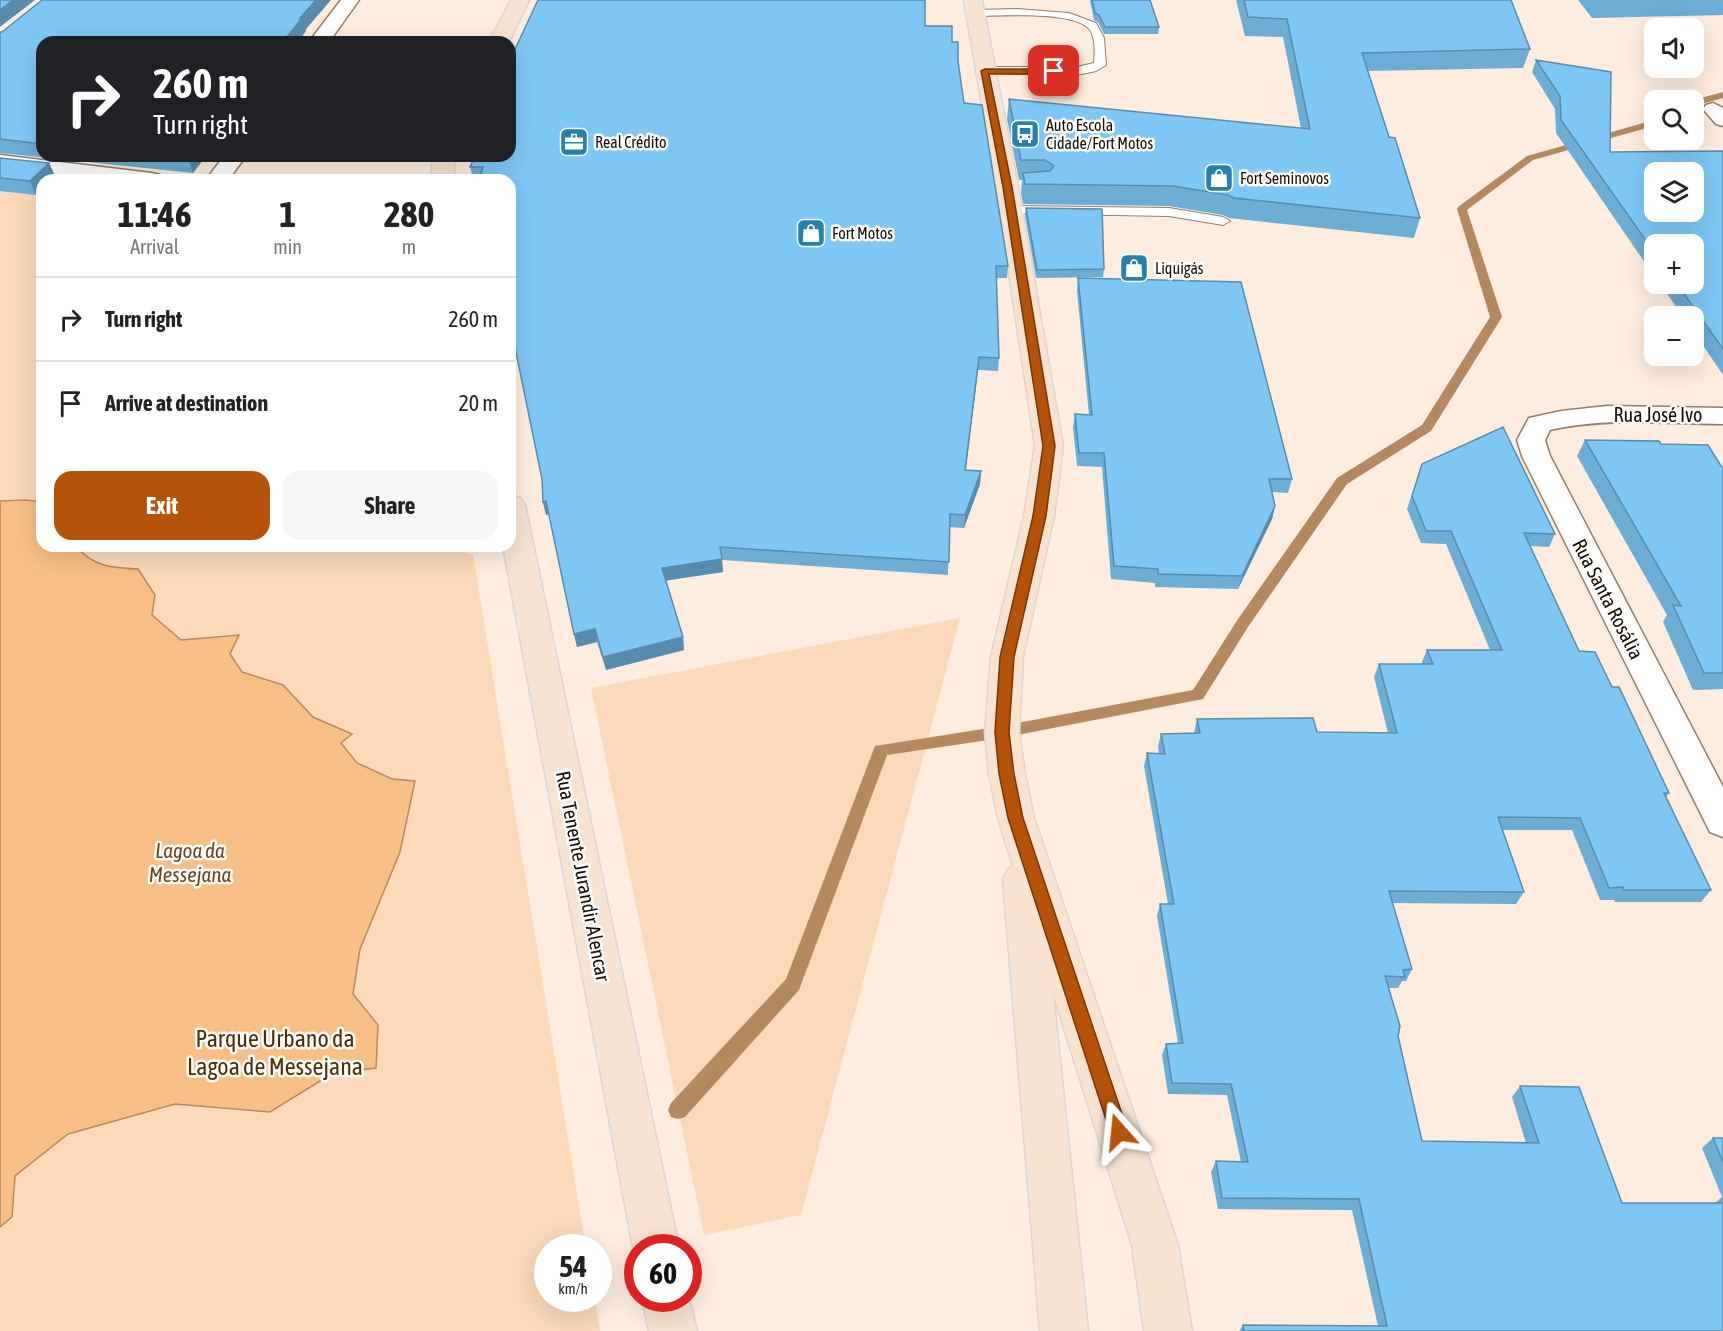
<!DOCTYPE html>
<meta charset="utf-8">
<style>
:root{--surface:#fff;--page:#f6f6f6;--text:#222;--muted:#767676;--line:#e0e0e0;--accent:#b45309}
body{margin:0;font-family:"Asap Condensed",sans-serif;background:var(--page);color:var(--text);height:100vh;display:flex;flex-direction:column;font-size:22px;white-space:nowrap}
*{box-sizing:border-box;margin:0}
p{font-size:20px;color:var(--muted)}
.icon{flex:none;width:33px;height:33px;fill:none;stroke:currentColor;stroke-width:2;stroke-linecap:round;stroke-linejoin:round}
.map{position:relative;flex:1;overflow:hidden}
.sheet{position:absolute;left:36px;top:174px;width:480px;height:378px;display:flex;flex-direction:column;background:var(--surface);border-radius:18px;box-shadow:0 6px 24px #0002}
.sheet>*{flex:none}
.hud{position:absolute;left:36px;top:36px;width:480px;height:126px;border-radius:18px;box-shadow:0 6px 24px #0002;background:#202124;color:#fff;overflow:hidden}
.tools{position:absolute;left:1644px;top:18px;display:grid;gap:12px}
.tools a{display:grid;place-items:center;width:60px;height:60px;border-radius:12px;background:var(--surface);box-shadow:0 6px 24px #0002;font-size:30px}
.speed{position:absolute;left:534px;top:1234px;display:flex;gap:12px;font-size:30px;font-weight:700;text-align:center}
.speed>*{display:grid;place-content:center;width:78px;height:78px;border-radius:50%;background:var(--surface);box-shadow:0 6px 24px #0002;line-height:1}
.speed small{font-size:15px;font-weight:400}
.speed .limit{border:9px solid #d22;background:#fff;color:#111}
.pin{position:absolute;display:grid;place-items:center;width:51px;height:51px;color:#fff;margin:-26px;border-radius:12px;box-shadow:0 3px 9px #0006}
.me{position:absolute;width:66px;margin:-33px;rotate:342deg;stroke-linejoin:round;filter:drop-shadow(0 0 4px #0008)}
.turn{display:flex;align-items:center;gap:21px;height:126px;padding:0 18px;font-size:27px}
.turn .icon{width:78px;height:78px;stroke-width:2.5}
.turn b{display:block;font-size:42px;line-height:51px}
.eta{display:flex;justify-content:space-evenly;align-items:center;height:102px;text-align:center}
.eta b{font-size:36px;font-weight:700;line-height:42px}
.primary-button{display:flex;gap:12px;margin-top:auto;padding:12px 18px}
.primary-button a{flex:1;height:69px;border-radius:18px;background:var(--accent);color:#fff;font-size:24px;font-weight:700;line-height:69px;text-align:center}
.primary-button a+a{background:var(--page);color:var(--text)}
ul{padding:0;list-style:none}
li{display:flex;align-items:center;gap:18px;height:84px;padding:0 18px;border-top:2px solid var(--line)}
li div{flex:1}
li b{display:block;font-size:22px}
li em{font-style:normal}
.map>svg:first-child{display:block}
</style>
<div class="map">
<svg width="1723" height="1331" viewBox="0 0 1723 1331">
<rect width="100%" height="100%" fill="#feedde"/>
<path fill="#fbd9ba" d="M 0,174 L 54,180 L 42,180 L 42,546 L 459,546 L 460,551 L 473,555 L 586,1248 L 548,1248 L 548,1299 L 595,1299 L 600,1331 L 0,1331 Z
M 960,618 L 801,1215 L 704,1235 L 591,688 Z"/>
<path fill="#f7be86" stroke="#b4895f" stroke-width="1.5" d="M 26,500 L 42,502 L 42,546 L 76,546 C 93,567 113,568 138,569 L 155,595 L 152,615 L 181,640 L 239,635 L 230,654 L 242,672 L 283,685 L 313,717 L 352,734 L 341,743 L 357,763 L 392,779 L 415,781 L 400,852 L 360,949 L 353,994 L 378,1025 L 376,1068 L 333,1073 L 270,1112 L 175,1104 L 68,1134 L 15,1176 L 12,1217 L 0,1227 L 0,501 Z"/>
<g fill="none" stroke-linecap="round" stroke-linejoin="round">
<path fill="#b4895f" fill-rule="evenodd" d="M 1723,92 L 1723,98 L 1694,106 L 1693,100 Z
M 1654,120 L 1654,126 L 1533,160 L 1467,210 L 1502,317 L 1431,431 L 1347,484 L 1248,627 L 1203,699 L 1002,738 L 887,755 L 799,990 L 685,1117 L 678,1119 L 671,1117 L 668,1110 L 671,1103 L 786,979 L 875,746 L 1002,726 L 1193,690 L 1238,619 L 1337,478 L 1422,425 L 1490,317 L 1457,209 L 1458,207 L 1527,156 Z"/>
<g stroke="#957c64" stroke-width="2">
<path id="lane" d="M 1018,9 L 1069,13 L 1096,23 L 1104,38 L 1106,65 L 1096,71 L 1077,75 L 981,73 L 979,71 L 985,67 L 1077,67 L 1094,63 C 1095,53 1096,34 1087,27 C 1068,11 1000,16 975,16 L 970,13 L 975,10 Z
M 1011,206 L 1169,208 L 1223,217 L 1230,221 L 1223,225 L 1169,216 L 1006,213 L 1004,210 L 1006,207 Z"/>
</g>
<g stroke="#957c64" stroke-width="3">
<path id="street" d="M 341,0 L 359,0 L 329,42 L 309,42 Z
M 1713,103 L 1723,108 L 1723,126 L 1716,124 L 1703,109 L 1706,105 Z
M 0,155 L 152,173 L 160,175 L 163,180 L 96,180 L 0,169 Z
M 224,156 L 246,156 L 228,180 L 206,180 Z
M 1607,406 L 1723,408 L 1723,424 C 1666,424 1606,417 1550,430 L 1545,440 L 1550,456 L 1723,787 L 1723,837 L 1710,832 L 1522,456 L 1517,440 L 1529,418 L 1561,411 Z"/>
</g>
<g stroke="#dad8d7" stroke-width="3">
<path id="primary" d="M 511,0 L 529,0 L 509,42 L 489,42 Z
M 964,0 L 982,0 L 1018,187 L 1063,446 L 1054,516 L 1023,657 L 1019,732 L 1025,774 L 1034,818 L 1178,1245 L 1192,1331 L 1144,1331 L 1132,1245 L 1053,993 L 1088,1331 L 1040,1331 L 1003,879 L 1009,868 L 1013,866 L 998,818 L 989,774 L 985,732 L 991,657 L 1024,516 L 1035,446 L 996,187 Z
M 435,156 L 457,156 L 454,164 L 454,180 L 432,180 L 432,164 Z
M 510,495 L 520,498 L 525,505 L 679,1248 L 638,1248 L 638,1259 L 633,1248 L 503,546 L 510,546 Z
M 688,1296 L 697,1331 L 649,1331 L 642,1299 L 688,1299 Z"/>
</g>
<use href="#lane" fill="#fff" fill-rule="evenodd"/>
<use href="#street" fill="#fff" fill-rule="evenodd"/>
<use href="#primary" fill="#f8e3d0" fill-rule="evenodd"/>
</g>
<path fill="#6dacd3" d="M 1090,0 L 1150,0 L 1159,27 L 1158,34 L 1104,34 L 1098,22 L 1094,20 Z
M 1236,0 L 1511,0 L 1530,49 L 1523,68 L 1368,71 L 1389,137 L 1420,218 L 1414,238 L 1229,218 L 1223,215 L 1169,206 L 1023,204 L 1021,193 L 1022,180 L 1019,180 L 1007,119 L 1009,99 L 1301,128 L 1283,37 L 1245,36 Z
M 1578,0 L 1723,0 L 1723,15 L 1592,18 Z
M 925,26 L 952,42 L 958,61 L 964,103 L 1008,266 L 1007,278 L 996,278 L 999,358 L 998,371 L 978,370 L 966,470 L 981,471 L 980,484 L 964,528 L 949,527 L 948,575 L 722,560 L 723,572 L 666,580 L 683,637 L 684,650 L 606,670 L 597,642 L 577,647 L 549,514 L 546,515 L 543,502 L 542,479 L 510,180 L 473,178 L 470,167 Z
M 306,29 L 306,31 L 42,42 L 42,156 L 206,156 L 193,173 L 0,153 L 0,32 Z
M 1536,60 L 1610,152 L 1723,151 L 1723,375 L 1694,332 L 1694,316 L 1683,316 L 1660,284 L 1694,284 L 1654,244 L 1654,276 L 1556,133 L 1555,109 L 1532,72 Z
M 0,158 L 49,163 L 56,178 L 42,180 L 42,190 L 36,195 L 0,191 Z
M 1026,208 L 1104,269 L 1103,277 L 1036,278 L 1025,216 Z
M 1078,278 L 1292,479 L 1288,493 L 1272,492 L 1275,506 L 1272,519 L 1238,589 L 1155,587 L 1155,583 L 1111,579 L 1102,467 L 1077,466 L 1073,427 L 1075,414 L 1089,415 L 1077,291 Z
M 1585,440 L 1661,444 L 1723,467 L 1723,689 L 1693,690 L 1663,622 L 1667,615 L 1577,456 Z
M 1422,464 L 1555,534 L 1549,547 L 1530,546 L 1579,651 L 1612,687 L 1669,793 L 1666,797 L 1711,890 L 1701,902 L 1615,902 L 1614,900 L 1600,900 L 1572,830 L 1502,830 L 1524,892 L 1516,904 L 1392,903 L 1412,969 L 1406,981 L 1402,981 L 1398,988 L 1389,988 L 1398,1036 L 1422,1141 L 1526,1143 L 1512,1097 L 1520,1086 L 1622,1203 L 1716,1203 L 1716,1202 L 1722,1197 L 1702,1148 L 1713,1138 L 1723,1138 L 1723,1331 L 1239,1331 L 1243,1325 L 1378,1326 L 1352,1210 L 1218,1209 L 1211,1172 L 1216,1161 L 1241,1162 L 1227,1095 L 1168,1094 L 1162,1055 L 1166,1044 L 1178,1043 L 1157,916 L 1160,904 L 1168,904 L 1144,766 L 1147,753 L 1159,754 L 1158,746 L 1161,734 L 1194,733 L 1197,719 L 1317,732 L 1388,733 L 1374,677 L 1379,664 L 1422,664 L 1422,662 L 1427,650 L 1490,650 L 1446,544 L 1421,543 L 1407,509 Z"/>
<path fill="#598cac" d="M 13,0 L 35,0 L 0,27 L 0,10 Z
M 316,0 L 331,0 L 306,29 L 306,31 L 298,42 L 283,42 L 300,18 Z
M 190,156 L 206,156 L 193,173 L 188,159 Z
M 49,163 L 56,178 L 53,180 L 42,180 L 42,190 L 36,195 L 30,181 Z
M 979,357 L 978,370 L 964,482 L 965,470 Z
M 981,471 L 980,484 L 964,528 L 965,515 Z
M 546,501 L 549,514 L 546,515 L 543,502 Z
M 1275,506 L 1272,519 L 1238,589 L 1242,576 Z
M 722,559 L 723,572 L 664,581 L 662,568 Z
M 595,629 L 597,642 L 577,647 L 574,634 Z
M 683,637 L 684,650 L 606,670 L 603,657 Z"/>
<path fill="#7fc8f5" stroke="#598cac" stroke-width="1.5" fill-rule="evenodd" d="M 0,0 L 13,0 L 0,10 Z
M 42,0 L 316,0 L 300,18 L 302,18 L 283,42 L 42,42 L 42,144 L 0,139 L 0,32 L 2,32 Z
M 538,0 L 925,0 L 925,26 L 952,26 L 952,42 L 958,42 L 958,61 L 964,103 L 982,105 L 1008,266 L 996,266 L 999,358 L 979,357 L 965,470 L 981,471 L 965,515 L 950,514 L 949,562 L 720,547 L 722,559 L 662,568 L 683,637 L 603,657 L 595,629 L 574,634 L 546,501 L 543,502 L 542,479 L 510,323 L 510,180 L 479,180 L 483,167 L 470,167 L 475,156 L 510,156 L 510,60 Z
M 1092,0 L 1150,0 L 1159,27 L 1105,27 L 1099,15 L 1095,13 Z
M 1244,0 L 1511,0 L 1530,49 L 1362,53 L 1389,137 L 1395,138 L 1420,218 L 1234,198 L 1228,195 L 1173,186 L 1025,184 L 1023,173 L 1050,171 L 1054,166 L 1045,160 L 1021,160 L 1009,99 L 1310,129 L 1287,19 L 1248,17 Z
M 1536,60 L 1611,72 L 1610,152 L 1723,151 L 1723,349 L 1677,284 L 1694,284 L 1694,244 L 1654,244 L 1654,252 L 1561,120 L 1560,96 ZM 1654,172 L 1694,172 L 1694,212 L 1654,212 Z
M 163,156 L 190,156 L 188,159 Z
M 0,158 L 49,163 L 30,181 L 0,178 Z
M 1026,208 L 1102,209 L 1104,269 L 1037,270 Z
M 1078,278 L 1241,282 L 1292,479 L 1269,479 L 1275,506 L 1242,576 L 1158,574 L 1158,569 L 1114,566 L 1104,453 L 1079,453 L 1075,414 L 1092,415 Z
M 1503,427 L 1555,534 L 1524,533 L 1579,651 L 1595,652 L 1612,687 L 1619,687 L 1669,793 L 1664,793 L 1711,890 L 1624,890 L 1623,887 L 1609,888 L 1580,818 L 1498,817 L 1524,892 L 1389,891 L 1412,969 L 1403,970 L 1405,977 L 1385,976 L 1400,1026 L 1398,1036 L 1422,1141 L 1539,1143 L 1520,1086 L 1579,1087 L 1622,1203 L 1723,1203 L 1723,1331 L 1244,1331 L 1243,1325 L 1387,1326 L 1359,1199 L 1222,1198 L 1216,1161 L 1248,1162 L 1231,1084 L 1172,1083 L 1166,1044 L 1183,1043 L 1160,904 L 1174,904 L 1147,753 L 1165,754 L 1161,734 L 1200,733 L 1197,719 L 1313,718 L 1317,732 L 1397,733 L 1379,664 L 1433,664 L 1427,650 L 1502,650 L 1451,531 L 1426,531 L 1412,496 L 1422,464 Z
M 1585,440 L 1659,441 L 1661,444 L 1708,445 L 1721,466 L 1723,467 L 1723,673 L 1704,673 L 1673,605 L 1681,606 Z
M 1713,1138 L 1723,1138 L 1723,1162 Z"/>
<path fill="#b45309" stroke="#753606" stroke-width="1.5" d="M 985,69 L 1054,69 L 1058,71 L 1054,74 L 989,74 L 1012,187 L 1055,446 L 1046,516 L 1014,657 L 1009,732 L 1014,774 L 1023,818 L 1128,1132 L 1125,1138 L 1119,1141 L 1112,1138 L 1110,1132 L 1008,818 L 999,774 L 995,732 L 1000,657 L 1033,516 L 1043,446 L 1003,187 L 981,71 Z"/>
<defs>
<g id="bus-square" transform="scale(1.5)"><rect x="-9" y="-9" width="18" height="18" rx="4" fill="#277fae" stroke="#fefefe"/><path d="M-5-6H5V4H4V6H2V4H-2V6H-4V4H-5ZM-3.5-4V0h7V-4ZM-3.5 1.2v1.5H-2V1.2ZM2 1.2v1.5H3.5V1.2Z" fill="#fff"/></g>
<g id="office-square" transform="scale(1.5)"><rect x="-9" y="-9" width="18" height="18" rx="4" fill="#277fae" stroke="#fefefe"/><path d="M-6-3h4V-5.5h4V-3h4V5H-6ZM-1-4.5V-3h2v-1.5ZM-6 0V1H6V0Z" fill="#fff"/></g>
<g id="shop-square" transform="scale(1.5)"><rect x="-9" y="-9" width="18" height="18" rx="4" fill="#277fae" stroke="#fefefe"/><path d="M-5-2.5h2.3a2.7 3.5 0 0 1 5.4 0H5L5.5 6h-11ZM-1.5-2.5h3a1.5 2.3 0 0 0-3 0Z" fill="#fff"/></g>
</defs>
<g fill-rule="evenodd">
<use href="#bus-square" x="1025" y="134"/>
<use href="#office-square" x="574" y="142"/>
<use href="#shop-square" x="1219" y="178"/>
<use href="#shop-square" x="811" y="233"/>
<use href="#shop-square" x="1134" y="268"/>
</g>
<g text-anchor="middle" stroke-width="5" stroke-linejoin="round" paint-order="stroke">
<g font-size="16" fill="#160d05" stroke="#fefefe" text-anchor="start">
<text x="1046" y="131">Auto Escola<tspan x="1046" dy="18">Cidade/Fort Motos</tspan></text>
<text x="595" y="148">Real Crédito</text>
<text x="1240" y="184">Fort Seminovos</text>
<text x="832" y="239">Fort Motos</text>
<text x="1155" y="274">Liquigás</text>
</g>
<g font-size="20" fill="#160d05" stroke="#fefefe">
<text x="1658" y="422">Rua José Ivo</text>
<text transform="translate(1608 599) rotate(63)" y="7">Rua Santa Rosália</text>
<text transform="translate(583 876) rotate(79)" y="7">Rua Tenente Jurandir Alencar</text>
</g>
<g font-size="21" font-style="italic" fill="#6a441b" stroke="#fefefe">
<text x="190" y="858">Lagoa da<tspan x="190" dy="24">Messejana</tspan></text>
</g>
<g font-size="24" fill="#512d00" stroke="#fefefe">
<text x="275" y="1047">Parque Urbano da<tspan x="275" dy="28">Lagoa de Messejana</tspan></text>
</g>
</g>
</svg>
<div class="tools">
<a><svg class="icon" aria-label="sound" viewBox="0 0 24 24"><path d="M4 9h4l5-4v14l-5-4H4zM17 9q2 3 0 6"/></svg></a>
<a><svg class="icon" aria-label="search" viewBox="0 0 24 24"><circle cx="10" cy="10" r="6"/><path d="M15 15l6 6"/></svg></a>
<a><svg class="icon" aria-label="layers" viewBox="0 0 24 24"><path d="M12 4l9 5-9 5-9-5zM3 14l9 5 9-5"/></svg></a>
<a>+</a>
<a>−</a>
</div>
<div class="speed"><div>54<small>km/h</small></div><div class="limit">60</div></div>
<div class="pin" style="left:1054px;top:71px;background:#d93025"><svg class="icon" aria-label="arrive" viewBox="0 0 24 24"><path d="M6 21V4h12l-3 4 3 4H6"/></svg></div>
<svg class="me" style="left:1119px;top:1132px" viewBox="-20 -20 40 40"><path d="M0-17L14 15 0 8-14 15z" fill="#b45309" stroke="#fff" stroke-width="4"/></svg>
<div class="hud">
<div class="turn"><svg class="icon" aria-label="right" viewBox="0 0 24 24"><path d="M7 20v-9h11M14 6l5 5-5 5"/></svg><div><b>260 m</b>Turn right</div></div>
</div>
<section class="sheet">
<div class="eta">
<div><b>11:46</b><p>Arrival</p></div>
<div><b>1</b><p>min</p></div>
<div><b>280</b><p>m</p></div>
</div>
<ul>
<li><svg class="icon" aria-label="right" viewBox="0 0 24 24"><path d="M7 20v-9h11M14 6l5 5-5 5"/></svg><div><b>Turn right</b></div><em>260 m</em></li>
<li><svg class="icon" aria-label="arrive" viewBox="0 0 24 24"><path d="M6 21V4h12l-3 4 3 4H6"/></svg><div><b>Arrive at destination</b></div><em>20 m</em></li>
</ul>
<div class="primary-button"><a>Exit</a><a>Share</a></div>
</section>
</div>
